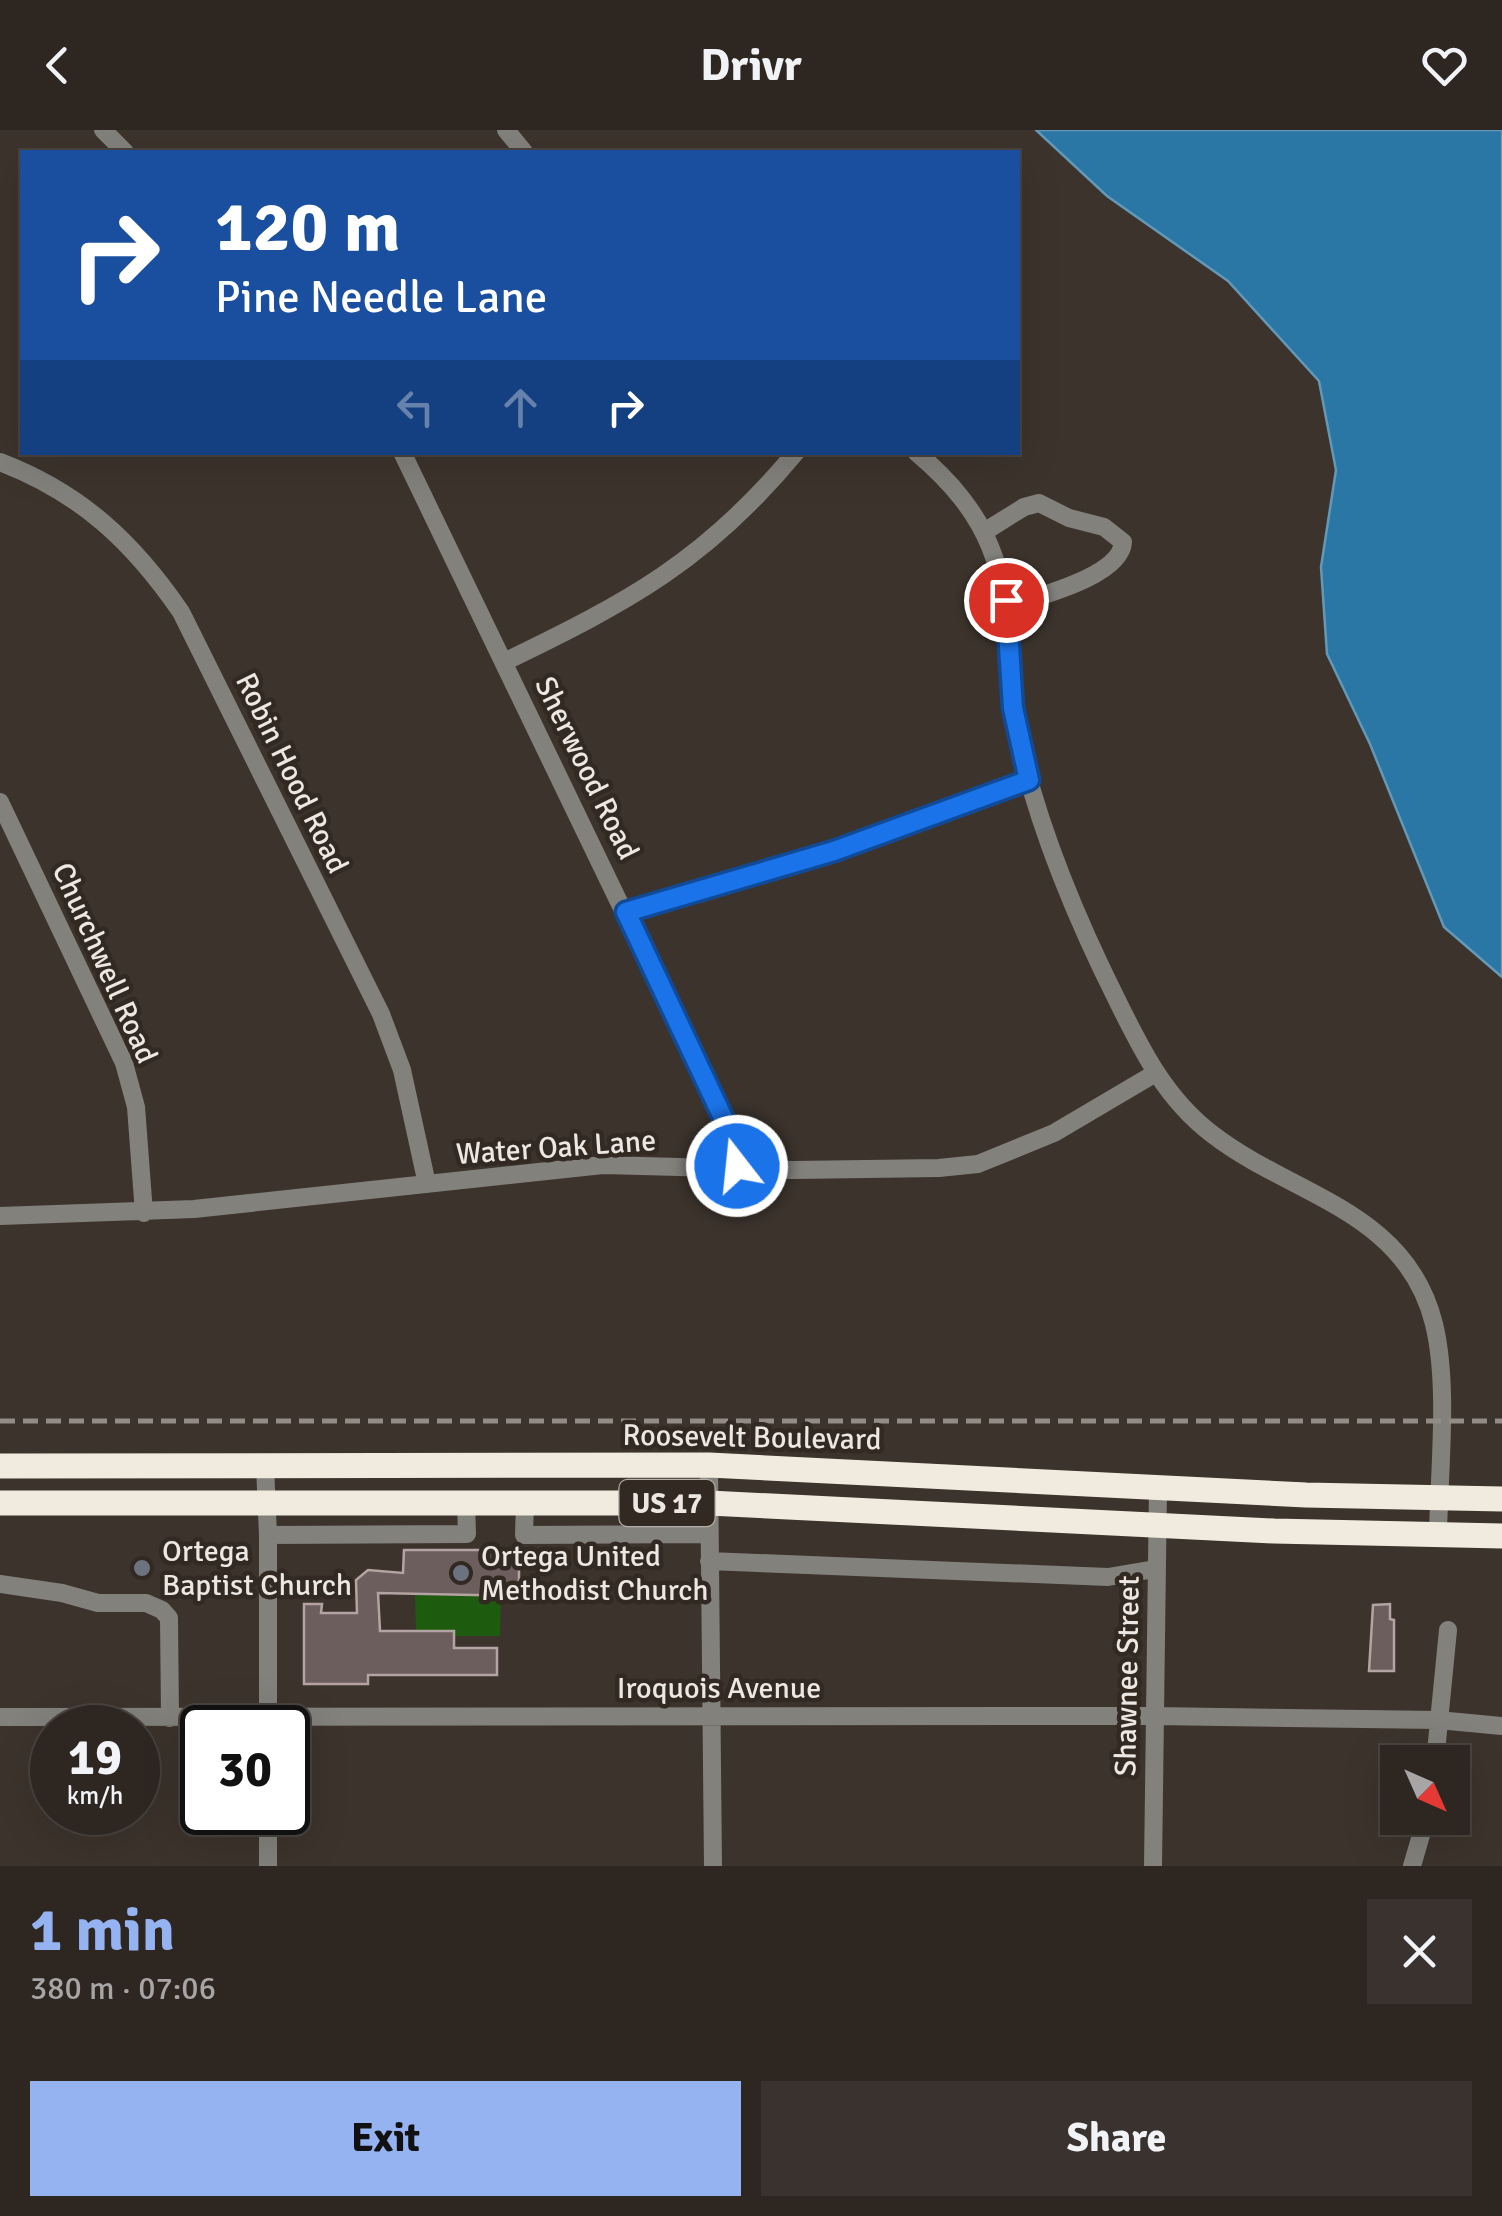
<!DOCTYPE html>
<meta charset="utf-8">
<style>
:root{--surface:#2d2621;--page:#39322e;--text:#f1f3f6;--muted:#a7a5a5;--line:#48433f;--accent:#95b2f1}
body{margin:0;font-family:Signika,sans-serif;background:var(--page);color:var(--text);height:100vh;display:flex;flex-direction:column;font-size:38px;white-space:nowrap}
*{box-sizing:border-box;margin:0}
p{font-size:32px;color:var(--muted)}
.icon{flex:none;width:55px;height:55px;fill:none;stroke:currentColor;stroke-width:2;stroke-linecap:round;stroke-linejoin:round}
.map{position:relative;height:1736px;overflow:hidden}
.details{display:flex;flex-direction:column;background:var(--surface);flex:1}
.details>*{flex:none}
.hud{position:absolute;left:20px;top:20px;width:1000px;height:305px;border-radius:0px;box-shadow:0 10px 40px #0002,0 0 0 2px var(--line);background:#1a4fa0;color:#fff;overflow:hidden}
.needle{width:65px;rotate:135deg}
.fabs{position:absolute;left:1380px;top:1615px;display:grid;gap:20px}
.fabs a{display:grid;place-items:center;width:90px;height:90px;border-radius:0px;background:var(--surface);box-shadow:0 10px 40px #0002,0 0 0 2px var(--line);font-size:50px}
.speed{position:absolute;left:30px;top:1575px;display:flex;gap:20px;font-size:50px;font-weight:700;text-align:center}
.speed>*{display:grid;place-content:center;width:130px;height:130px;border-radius:50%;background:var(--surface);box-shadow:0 10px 40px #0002,0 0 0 2px var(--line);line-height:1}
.speed small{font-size:25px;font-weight:400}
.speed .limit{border:5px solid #111;border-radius:15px;background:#fff;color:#111}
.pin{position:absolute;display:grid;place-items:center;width:85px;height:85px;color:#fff;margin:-42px;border:5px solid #fff;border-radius:50%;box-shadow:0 2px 10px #0007}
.me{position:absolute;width:110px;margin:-55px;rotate:344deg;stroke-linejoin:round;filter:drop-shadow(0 0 8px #0008)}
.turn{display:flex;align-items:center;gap:35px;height:210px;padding:0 30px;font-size:45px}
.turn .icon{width:130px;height:130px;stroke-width:2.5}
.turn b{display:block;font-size:70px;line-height:85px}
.lanes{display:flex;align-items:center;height:95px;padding:0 30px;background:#0003;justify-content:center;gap:50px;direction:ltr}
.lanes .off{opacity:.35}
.round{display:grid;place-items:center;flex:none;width:105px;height:105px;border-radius:0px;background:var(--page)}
.head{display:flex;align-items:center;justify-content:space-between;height:170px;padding:0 30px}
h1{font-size:60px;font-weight:700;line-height:75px;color:var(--accent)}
.cta{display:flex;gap:20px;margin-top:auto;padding:20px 30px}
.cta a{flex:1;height:115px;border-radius:0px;background:var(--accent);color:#111;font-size:40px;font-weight:700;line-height:115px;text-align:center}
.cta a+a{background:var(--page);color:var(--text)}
header{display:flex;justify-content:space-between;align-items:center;height:130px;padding:0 30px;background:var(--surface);font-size:45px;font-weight:700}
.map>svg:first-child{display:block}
</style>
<header><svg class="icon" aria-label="back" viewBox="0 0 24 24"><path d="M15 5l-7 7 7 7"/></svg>Drivr<svg class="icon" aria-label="heart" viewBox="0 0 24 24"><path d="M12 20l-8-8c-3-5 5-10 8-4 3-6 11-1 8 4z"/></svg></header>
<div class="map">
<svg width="1502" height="1736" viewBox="0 0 1502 1736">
<rect width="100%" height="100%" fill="#3c332c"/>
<path fill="#1d5b0e" d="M 415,1465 L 501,1466 L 500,1506 L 454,1506 L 453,1501 L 416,1501 Z"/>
<path fill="#2a76a4" stroke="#6498b7" stroke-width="2.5" d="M 1036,0 L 1502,0 L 1502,847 L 1444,797 L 1370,614 L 1327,524 L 1321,437 L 1336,340 L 1319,251 L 1228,151 L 1107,66 Z"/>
<path fill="#6c5e5d" stroke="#b3a4a3" stroke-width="2.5" d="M 404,1420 L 519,1420 L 519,1466 L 378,1463 L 380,1501 L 454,1501 L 454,1518 L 497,1518 L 497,1545 L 368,1545 L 368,1554 L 304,1554 L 304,1474 L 322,1474 L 321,1483 L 357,1483 L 356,1450 L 368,1440 L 403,1443 Z
M 1390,1474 L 1390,1489 L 1394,1490 L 1394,1541 L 1369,1541 L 1373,1475 Z"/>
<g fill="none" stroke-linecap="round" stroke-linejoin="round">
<path stroke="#83817c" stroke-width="18" d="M 103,0 L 125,22
M 506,0 L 524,22
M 402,322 L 726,994 L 737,1036
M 916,322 C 992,386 1006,440 1011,534 C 1013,565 1014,594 1022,624 C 1043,709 1078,792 1117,870 C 1142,921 1166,969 1212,1004 C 1292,1066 1406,1080 1434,1194 C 1449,1255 1439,1341 1438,1405
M 0,332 C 81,363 133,412 181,482 L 381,884 L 402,940 L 427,1054
M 984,402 L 1024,377 L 1039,373 L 1069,388 L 1104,397 L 1123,412 C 1121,447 1035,467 1007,477
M 504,532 C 628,472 706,431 796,322
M 0,672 L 124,933 L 136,977 L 144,1083
M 627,782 L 833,721 L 1029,651
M 0,1086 L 194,1079 L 603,1035 L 793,1040 L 939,1038 L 978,1034 L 1054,1003 L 1154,944
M 709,1335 L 713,1736
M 265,1336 L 268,1405 L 268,1597
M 525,1373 L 524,1405 L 709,1404
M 268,1405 L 467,1404 L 466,1373
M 709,1431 L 1108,1447 L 1155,1439
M 0,1454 L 62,1463 L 98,1473 L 146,1473 L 162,1480 L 169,1488 L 170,1588
M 0,1587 L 1154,1586 L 1438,1590 L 1502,1596
M 1435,1632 L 1448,1500
M 268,1682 L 268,1736
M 1153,1736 L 1158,1357
M 1412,1736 L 1426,1688"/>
<path stroke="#f0ebde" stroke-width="25" d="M 0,1336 L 709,1335 L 1306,1365 L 1502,1369
M 0,1373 L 709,1373 L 1274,1401 L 1502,1406"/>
<path stroke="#938c86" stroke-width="5" stroke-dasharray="15 8" stroke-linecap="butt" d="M 0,1291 L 1502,1291"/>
</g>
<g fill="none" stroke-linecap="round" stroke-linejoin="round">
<g stroke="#114b97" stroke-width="25">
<path id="route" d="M 737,1036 L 726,994 L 626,782 L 834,721 L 1029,650 L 1013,578 L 1006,470"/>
</g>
<use href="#route" stroke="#1a73e8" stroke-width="18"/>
</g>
<g fill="#6b7280" stroke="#322922" stroke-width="4">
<circle cx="142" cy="1438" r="10"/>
<circle cx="461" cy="1443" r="10"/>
</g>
<g text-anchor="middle" stroke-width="9" stroke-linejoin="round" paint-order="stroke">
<rect fill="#322922" stroke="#b4aea8" stroke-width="2.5" x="619.5" y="1350" width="95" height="46" rx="8"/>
<g font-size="28" font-weight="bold" fill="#ece7e2">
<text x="667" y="1383">US 17</text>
</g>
<g font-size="30" fill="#ece7e2" stroke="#322922">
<text transform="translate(587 638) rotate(64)" y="10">Sherwood Road</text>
<text transform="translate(292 643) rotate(64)" y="10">Robin Hood Road</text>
<text transform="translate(105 833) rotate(66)" y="10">Churchwell Road</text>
<text transform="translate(556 1017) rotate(-4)" y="10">Water Oak Lane</text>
<text transform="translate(752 1307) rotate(1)" y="10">Roosevelt Boulevard</text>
<text transform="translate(1127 1546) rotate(-89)" y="10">Shawnee Street</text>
<text x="719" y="1568">Iroquois Avenue</text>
</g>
<g font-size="30" fill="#ece7e2" stroke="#322922" text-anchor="start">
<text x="162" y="1431">Ortega<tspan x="162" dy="34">Baptist Church</tspan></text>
<text x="481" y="1436">Ortega United<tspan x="481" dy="34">Methodist Church</tspan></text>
</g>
</g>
</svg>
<div class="fabs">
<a><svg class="needle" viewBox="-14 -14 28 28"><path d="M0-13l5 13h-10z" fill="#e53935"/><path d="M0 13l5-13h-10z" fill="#a7a5a5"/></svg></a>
</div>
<div class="speed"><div>19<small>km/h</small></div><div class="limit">30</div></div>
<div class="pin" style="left:1006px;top:470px;background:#d93025"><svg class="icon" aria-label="arrive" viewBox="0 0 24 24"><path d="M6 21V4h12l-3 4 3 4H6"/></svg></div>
<svg class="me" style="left:737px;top:1036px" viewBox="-20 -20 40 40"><circle r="17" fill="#1a73e8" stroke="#fff" stroke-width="3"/><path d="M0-11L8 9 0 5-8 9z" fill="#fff"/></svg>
<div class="hud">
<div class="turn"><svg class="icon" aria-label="right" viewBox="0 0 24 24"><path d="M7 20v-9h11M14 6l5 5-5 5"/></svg><div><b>120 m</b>Pine Needle Lane</div></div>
<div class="lanes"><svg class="icon off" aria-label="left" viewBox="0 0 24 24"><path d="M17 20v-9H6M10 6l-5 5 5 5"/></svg><svg class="icon off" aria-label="ahead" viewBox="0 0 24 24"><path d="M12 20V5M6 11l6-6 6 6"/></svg><svg class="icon" aria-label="right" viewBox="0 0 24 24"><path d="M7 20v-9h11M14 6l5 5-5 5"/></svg></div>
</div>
</div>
<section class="details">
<div class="head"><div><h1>1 min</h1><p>380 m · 07:06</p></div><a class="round"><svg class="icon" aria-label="close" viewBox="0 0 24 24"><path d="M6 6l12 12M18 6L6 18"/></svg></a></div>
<div class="cta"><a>Exit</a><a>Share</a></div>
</section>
